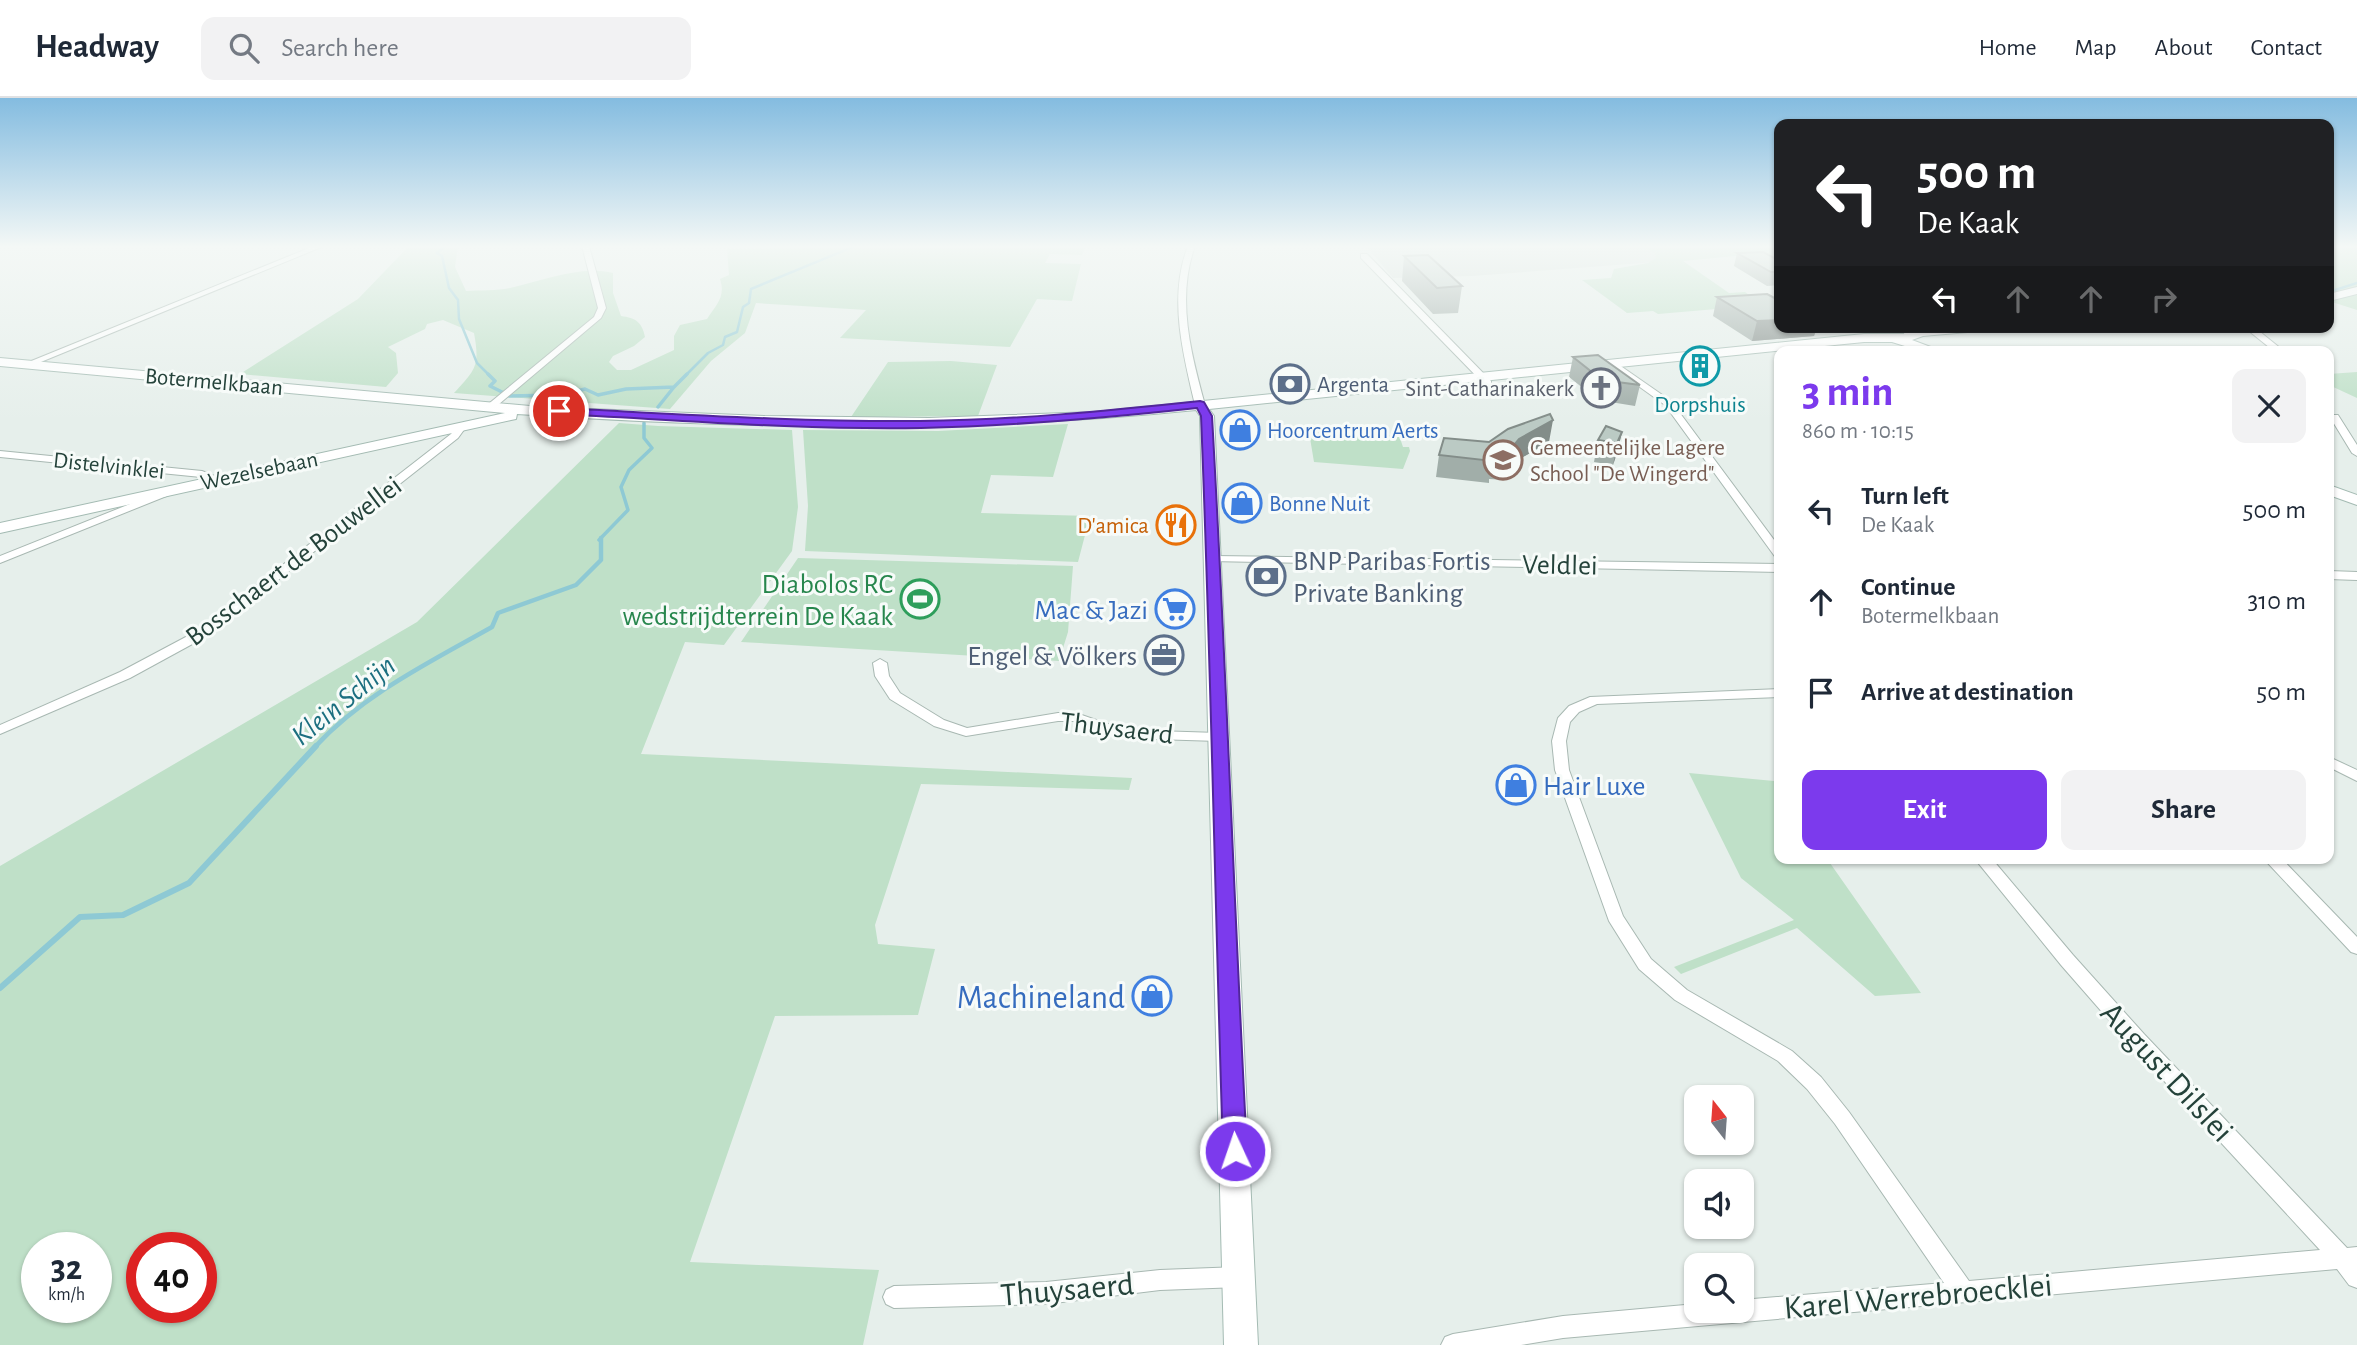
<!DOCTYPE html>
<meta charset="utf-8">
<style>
:root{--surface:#fff;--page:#f2f2f3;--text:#1f2937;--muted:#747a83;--line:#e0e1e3;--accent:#7c3aed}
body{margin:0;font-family:"Alegreya Sans",sans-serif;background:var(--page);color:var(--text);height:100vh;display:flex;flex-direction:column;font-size:26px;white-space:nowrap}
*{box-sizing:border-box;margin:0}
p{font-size:23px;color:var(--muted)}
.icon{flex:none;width:38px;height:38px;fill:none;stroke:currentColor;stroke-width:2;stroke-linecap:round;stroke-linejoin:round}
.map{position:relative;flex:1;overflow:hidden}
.sheet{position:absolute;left:1774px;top:248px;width:560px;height:518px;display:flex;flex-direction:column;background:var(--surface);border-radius:14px;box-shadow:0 2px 5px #0004}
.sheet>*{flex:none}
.top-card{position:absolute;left:1774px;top:21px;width:560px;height:214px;border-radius:14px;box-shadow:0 2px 5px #0004;background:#202124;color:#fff;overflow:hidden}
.needle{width:46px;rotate:343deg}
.controls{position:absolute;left:1684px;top:987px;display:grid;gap:14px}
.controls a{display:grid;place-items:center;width:70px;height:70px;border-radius:14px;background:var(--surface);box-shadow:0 2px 5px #0004;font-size:35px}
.speed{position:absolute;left:21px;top:1134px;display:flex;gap:14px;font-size:35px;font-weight:700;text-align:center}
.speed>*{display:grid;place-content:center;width:91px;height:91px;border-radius:50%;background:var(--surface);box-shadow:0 2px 5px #0004;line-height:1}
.speed small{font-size:18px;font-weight:400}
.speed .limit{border:10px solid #d22;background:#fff;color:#111}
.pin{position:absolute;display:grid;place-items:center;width:60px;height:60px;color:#fff;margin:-30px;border:4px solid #fff;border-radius:50%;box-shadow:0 2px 7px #0007}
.me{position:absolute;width:77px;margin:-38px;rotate:357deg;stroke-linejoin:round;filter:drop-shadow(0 0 5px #0008)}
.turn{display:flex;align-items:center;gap:24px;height:147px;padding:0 28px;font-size:32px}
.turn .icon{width:91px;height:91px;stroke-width:2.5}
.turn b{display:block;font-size:49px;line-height:60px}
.lanes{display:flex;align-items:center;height:66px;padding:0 28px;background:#0003;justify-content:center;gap:35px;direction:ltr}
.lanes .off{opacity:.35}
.round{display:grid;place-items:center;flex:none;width:74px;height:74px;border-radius:14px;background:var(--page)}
.head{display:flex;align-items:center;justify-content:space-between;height:119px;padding:0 28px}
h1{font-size:42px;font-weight:600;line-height:52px;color:var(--accent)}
.button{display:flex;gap:14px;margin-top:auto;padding:14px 28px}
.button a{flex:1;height:80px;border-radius:14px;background:var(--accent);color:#fff;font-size:28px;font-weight:600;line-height:80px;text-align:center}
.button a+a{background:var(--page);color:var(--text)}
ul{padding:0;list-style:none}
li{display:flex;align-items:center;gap:21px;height:91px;padding:0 28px}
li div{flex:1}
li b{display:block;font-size:26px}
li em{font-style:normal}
header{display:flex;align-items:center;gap:42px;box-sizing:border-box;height:98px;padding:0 35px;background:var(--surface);border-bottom:2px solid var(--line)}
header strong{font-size:33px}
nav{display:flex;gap:38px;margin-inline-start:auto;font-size:24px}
.search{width:490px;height:63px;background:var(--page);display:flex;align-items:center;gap:18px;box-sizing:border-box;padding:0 24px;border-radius:14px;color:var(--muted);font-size:26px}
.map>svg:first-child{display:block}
</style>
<header>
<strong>Headway</strong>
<div class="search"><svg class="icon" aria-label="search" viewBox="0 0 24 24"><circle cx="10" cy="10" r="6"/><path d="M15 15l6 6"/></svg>Search here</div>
<nav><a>Home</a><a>Map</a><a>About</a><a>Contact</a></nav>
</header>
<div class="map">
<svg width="2357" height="1247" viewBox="0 0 2357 1247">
<rect width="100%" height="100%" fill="#e6efeb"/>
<path fill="#d4dfda" d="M 1366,148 L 1659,148 L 1682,162 L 1472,178 L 1393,180 Z"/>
<path fill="#bfe0c8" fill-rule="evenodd" d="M 409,148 L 458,148 L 455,169 L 466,193 C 480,192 496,193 510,190 C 543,183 579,167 613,175 L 613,195 L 621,218 C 636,220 642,224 645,239 L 634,248 L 613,258 L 609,264 L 617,272 L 631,272 L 674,252 L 674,238 L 680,227 L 707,221 C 716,207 726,199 720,181 L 729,177 L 727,151 L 1086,148 L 1082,157 L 1050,156 L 1045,165 L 1081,166 L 1072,203 L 1037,201 L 1010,249 L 840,240 L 866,212 L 756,205 L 745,235 L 711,263 L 670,311 L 454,295 C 476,271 480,268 474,235 L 443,222 L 427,226 L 425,231 L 388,249 L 396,255 L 398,275 L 386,289 L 240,276 L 358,201 Z
M 1643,148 L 1780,148 L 1780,166 L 1735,158 L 1683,163 L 1729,195 L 1745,194 L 1763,207 L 1658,216 L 1653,213 L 1627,215 L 1582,182 L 1611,180 L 1614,171 L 1648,165 L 1656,160 L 1655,155 Z
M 2329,148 L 2357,148 L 2357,212 L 2329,203 Z
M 951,263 L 997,267 L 978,318 L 851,319 L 888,264 Z
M 2357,274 L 2357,300 L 2329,287 L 2329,276 Z
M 619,325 L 658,328 L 792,332 L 798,409 L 792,453 L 724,547 L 685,544 L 641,656 L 1132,680 L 1129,692 L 921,686 L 875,827 L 878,846 L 935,851 L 918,917 L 775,918 L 690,1164 L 879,1172 L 863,1247 L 0,1247 L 0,768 L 417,524 ZM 37,1150 L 96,1150 L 96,1209 L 37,1209 ZM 142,1150 L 201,1150 L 201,1209 L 142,1209 Z
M 1068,326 L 1053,379 L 991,377 L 981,415 L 1090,418 L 1078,464 L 805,453 L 808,408 L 803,332 L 938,333 Z
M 1399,337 L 1403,349 L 1409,349 L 1410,353 L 1403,371 L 1314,364 L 1310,340 Z
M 798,460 L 1073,468 L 1068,534 L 1059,563 L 741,544 Z
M 1689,675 L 1774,683 L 1780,691 L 1780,761 L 1963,761 L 1830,765 L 1921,895 L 1875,898 L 1797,830 L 1681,876 L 1674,869 L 1794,822 L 1741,780 Z"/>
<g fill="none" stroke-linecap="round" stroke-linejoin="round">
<path stroke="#8ec9d4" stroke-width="2.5" d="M 445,148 L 437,155 L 442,158 L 449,190 L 458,202 L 459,221 L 477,265 L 490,278
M 2329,194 L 2357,185
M 685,278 L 708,255 L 723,247 L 725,239 L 737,234 L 743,209 L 749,205 L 751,191 L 855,148"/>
<path stroke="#8ec9d4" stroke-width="3.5" d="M 488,276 L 495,283 L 490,288 L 504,295
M 674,289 L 687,276
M 509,298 L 561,297 L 585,291 L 598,297 L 626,291 L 674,289 L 658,309
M 599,442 L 628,412 L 621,389 L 629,372 L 652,350 L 644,340 L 644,325"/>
<path stroke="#8ec9d4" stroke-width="4.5" d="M 315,649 C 364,596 430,564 492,529 L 498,515 L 576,487 L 601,462 L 601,440"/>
<path stroke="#8ec9d4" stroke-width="6" d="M 0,890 L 80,819 L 123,817 L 189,785 L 316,648"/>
<g stroke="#a8b8b2" stroke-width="2">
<path id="street" d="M 314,148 L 324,148 L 31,268 L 24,266 Z
M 582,148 L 589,148 L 606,210 L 601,220 L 492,312 L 486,312 L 486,308 L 594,219 L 598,210 Z
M 1188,148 L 1195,148 C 1176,200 1191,256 1205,307 L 1200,310 L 1195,307 C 1183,256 1168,199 1188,148 Z
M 1361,156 L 1367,156 L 1491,283 L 1491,287 L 1485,287 L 1361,160 Z
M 2244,229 L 2254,229 L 2285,254 L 2275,254 Z
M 1612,262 L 1671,303 L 1780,450 L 1780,461 L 1776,460 L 1665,307 L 1609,267 L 1608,265 Z
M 2332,317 L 2338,317 L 2357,347 L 2357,358 L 2352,355 L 2330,319 Z
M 461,326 L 466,329 L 458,340 L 207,538 L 130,580 L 0,636 L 0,627 L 120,574 L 199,532 L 451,336 L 458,327 Z
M 0,353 L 202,373 L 222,381 L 217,384 L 201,379 L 0,359 Z
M 170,390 L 174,391 L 174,395 L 0,465 L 0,458 Z
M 1214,458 L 1780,466 L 1780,474 L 1210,463 L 1210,459 Z
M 2329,473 L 2357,474 L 2357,482 L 2329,481 Z
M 880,561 L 887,565 L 889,578 L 900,595 L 944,622 L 967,630 L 1058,615 L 1076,615 L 1125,632 L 1218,635 L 1225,639 L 1218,643 L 1123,640 L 1074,623 L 1058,623 L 966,638 L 934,628 L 890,601 L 875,578 L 873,565 Z
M 1780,591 L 1780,599 L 1597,606 L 1579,614 L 1570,624 L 1566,643 L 1569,672 L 1623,818 L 1651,861 L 1687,892 L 1792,953 L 1821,979 L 1849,1014 L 1969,1183 L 2320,1152 L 2130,946 L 2061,867 L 1975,761 L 1992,761 L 2073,857 L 2144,936 L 2347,1150 L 2357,1149 L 2357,1190 L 2349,1187 L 2337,1171 L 1563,1240 L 1521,1247 L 1441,1247 L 1445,1239 L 1453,1236 L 1563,1218 L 1696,1206 L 1696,1213 L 1741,1213 L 1741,1202 L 1944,1185 L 1835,1026 L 1807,991 L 1778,963 L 1675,902 L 1639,871 L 1609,823 L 1555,672 L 1552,643 L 1558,620 L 1569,608 L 1590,599 Z
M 2329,659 L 2357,672 L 2357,683 L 2329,669 Z
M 2264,761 L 2282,761 L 2357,839 L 2357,856 L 2351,854 Z
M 1239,1169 L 1247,1172 L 1250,1179 L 1247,1186 L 1239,1189 L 1160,1192 L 1046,1206 L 894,1210 L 886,1206 L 883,1199 L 886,1192 L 894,1188 L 1046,1184 L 1160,1172 Z"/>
</g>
<g stroke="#a4bbb3" stroke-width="2">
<path id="secondary" d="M 2357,189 L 2357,196 L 2329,203 L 2329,196 Z
M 1933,229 L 1985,229 L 1979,233 L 1923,238 L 1912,242 L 1944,254 L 1924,254 L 1892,244 L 1864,244 L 1209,311 L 1214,318 L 1258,1247 L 1224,1247 L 1200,318 L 1196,312 C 970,335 743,331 517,316 L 516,321 L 511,322 L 0,435 L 0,425 L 505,315 L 0,268 L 0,260 L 541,309 L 765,318 L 929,320 L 1094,314 L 1864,236 L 1904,236 L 1905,232 Z
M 2329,387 L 2357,397 L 2357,407 L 2329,397 Z"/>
</g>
<use href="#street" fill="#fff" fill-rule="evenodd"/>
<use href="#secondary" fill="#fff" fill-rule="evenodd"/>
</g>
<path fill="#a1aea9" d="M 1737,155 L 1780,163 L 1780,187 L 1767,188 L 1734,168 Z
M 1404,158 L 1462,188 L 1458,215 L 1433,216 L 1402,183 Z
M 1717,199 L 1780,229 L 1817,229 L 1814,238 L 1752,243 L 1713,218 Z
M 1573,259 L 1640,287 L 1635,308 L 1598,302 L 1569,279 Z
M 1622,334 L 1617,355 L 1613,367 L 1594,364 L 1598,342 Z
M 1489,344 L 1549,344 L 1516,363 L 1507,373 L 1506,382 L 1489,381 L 1489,385 L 1436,379 L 1439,357 Z"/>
<path fill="#838d89" d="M 1780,222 L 1780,229 L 1817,229 L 1814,238 L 1752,243 L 1757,223 Z
M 1553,322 L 1549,344 L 1516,363 L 1507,373 L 1510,352 L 1519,341 Z
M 1622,334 L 1617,355 L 1613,367 L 1617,345 Z"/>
<path fill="#bbcac4" stroke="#838d89" stroke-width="2" d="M 1763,154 L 1780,163 L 1780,174 L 1771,174 L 1737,155 Z
M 1428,157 L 1462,188 L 1437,190 L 1404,158 Z
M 1767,196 L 1778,202 L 1780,202 L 1780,222 L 1757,223 L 1717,199 Z
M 1598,257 L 1640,287 L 1602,282 L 1573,259 Z
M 1550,316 L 1553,322 L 1519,341 L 1510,352 L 1509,360 L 1492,358 L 1492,363 L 1439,357 L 1444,340 L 1489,344 L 1508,331 Z
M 1606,328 L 1622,334 L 1617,345 L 1598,342 Z"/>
<linearGradient id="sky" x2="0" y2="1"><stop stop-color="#84bce0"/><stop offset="0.46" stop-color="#f4f8f6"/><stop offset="1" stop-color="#f4f8f6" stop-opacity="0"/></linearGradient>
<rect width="2357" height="323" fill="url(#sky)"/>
<path fill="#7c3aed" stroke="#51269a" stroke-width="2" d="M 1200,303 L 1204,304 L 1212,318 C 1226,563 1234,808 1247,1053 L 1243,1060 L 1235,1063 L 1227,1060 L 1223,1053 C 1215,808 1211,563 1201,318 L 1197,310 C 1105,320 1013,328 921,330 C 800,332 679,322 559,316 L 554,313 L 559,310 C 679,316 799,324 920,323 C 1013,322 1107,313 1200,303 Z"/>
<defs>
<g id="building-ring" transform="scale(2.0125)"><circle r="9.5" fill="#f7fbf9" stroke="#0f9aa8" stroke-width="1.5"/><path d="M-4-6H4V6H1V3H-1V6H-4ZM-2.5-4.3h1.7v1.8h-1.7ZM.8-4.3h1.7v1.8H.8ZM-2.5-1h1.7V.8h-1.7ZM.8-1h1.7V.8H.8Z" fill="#0f9aa8"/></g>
<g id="bank-ring" transform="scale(2.0125)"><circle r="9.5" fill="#f7fbf9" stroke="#5c6f8a" stroke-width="1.5"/><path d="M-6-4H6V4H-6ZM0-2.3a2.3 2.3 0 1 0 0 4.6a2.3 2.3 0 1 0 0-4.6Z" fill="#5c6f8a"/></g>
<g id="church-ring" transform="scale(2.0125)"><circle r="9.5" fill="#f7fbf9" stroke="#6b7280" stroke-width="1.5"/><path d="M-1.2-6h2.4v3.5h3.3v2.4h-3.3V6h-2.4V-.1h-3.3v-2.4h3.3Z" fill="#6b7280"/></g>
<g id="shop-ring" transform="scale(2.0125)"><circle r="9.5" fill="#f7fbf9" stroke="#3f7fe0" stroke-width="1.5"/><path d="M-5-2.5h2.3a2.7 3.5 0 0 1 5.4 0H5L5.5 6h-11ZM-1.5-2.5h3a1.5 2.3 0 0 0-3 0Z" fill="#3f7fe0"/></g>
<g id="school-ring" transform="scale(2.0125)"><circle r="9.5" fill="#f7fbf9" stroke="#8d6e63" stroke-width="1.5"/><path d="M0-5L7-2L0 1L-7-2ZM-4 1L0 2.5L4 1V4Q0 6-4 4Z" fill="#8d6e63"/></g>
<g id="restaurant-ring" transform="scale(2.0125)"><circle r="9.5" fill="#f7fbf9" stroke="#e8710a" stroke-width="1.5"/><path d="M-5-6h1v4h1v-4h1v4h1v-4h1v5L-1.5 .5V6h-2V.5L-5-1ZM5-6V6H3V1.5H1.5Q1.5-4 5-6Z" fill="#e8710a"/></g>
<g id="stadium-ring" transform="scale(2.0125)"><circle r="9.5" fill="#f7fbf9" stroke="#2e9e5b" stroke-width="1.5"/><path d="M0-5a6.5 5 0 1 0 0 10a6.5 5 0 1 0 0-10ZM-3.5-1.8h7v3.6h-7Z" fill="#2e9e5b"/></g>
<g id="supermarket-ring" transform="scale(2.0125)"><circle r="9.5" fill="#f7fbf9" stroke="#3f7fe0" stroke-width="1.5"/><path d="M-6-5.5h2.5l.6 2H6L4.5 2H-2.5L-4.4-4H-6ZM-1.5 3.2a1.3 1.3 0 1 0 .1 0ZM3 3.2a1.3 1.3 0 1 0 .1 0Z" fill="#3f7fe0"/></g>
<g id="office-ring" transform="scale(2.0125)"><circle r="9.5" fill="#f7fbf9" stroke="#5c6f8a" stroke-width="1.5"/><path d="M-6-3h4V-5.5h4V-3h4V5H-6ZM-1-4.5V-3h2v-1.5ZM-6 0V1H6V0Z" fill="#5c6f8a"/></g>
</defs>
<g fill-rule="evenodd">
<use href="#building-ring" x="1700" y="268"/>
<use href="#bank-ring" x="1290" y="286"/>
<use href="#church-ring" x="1601" y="290"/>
<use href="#shop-ring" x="1240" y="332"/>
<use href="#school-ring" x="1503" y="362"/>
<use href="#shop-ring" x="1242" y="405"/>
<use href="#restaurant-ring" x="1176" y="427"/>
<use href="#bank-ring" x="1266" y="478"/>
<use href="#stadium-ring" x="920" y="501"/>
<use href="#supermarket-ring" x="1175" y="511"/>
<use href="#office-ring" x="1164" y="557"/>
<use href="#shop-ring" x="1516" y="687"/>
<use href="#shop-ring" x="1152" y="898"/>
</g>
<g text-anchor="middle" stroke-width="6" stroke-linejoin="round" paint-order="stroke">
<g font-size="23" fill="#24423a" stroke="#f7fbf9">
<text transform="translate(214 283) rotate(5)" y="8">Botermelkbaan</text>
<text transform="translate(109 367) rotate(6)" y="8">Distelvinklei</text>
<text transform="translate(259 372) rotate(-12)" y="8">Wezelsebaan</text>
</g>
<g font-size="23" fill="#4e5e75" stroke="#f7fbf9" text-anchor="start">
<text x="1317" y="294">Argenta</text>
</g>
<g font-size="23" fill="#5b616d" stroke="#f7fbf9" text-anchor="end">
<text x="1574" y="298">Sint-Catharinakerk</text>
</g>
<g font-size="23" fill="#0d838f" stroke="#f7fbf9">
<text x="1700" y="314">Dorpshuis</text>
</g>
<g font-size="23" fill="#366cbe" stroke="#f7fbf9" text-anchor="start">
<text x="1267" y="340">Hoorcentrum Aerts</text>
<text x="1269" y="413">Bonne Nuit</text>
</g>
<g font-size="23" fill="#785e54" stroke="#f7fbf9" text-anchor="start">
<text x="1530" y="357">Gemeentelijke Lagere<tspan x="1530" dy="26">School "De Wingerd"</tspan></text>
</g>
<g font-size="23" fill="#c56008" stroke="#f7fbf9" text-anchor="end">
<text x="1149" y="435">D'amica</text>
</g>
<g font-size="28" fill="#24423a" stroke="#f7fbf9">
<text transform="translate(293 462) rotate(-37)" y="10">Bosschaert de Bouwellei</text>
<text transform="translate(1560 466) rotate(1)" y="10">Veldlei</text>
<text transform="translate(1117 629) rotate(7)" y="10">Thuysaerd</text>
</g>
<g font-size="28" fill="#4e5e75" stroke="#f7fbf9" text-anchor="start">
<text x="1293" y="472">BNP Paribas Fortis<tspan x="1293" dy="32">Private Banking</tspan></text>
<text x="1137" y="567" text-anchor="end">Engel &amp; Völkers</text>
</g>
<g font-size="28" fill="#27864d" stroke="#f7fbf9" text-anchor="end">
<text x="893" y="495">Diabolos RC<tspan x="893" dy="32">wedstrijdterrein De Kaak</tspan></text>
</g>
<g font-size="28" fill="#366cbe" stroke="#f7fbf9" text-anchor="end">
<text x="1148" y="521">Mac &amp; Jazi</text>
<text x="1543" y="697" text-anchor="start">Hair Luxe</text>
</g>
<g font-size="30" font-style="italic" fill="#1c6f80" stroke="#f7fbf9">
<text transform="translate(343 602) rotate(-39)" y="10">Klein Schijn</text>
</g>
<g font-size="33" fill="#366cbe" stroke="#f7fbf9" text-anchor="end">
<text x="1125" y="910">Machineland</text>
</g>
<g font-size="33" fill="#24423a" stroke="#f7fbf9">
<text transform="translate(2168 973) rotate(47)" y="12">August Dilslei</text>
<text transform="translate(1067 1190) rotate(-5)" y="12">Thuysaerd</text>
<text transform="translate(1918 1197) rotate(-5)" y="12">Karel Werrebroecklei</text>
</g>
</g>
</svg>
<div class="controls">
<a><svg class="needle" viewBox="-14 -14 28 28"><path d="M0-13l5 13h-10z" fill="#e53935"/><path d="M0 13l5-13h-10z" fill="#747a83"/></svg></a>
<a><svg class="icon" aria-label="sound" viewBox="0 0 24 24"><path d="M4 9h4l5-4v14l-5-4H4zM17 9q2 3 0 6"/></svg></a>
<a><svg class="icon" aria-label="search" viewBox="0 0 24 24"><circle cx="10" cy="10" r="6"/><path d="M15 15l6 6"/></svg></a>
</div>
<div class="speed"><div>32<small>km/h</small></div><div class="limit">40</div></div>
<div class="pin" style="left:559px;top:313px;background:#d93025"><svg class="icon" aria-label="arrive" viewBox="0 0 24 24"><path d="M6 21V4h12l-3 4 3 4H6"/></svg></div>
<svg class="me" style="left:1235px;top:1053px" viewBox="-20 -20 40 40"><circle r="17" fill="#7c3aed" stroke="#fff" stroke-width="3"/><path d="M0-11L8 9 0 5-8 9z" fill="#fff"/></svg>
<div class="top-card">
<div class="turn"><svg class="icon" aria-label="left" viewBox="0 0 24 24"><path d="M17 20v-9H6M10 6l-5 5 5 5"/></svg><div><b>500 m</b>De Kaak</div></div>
<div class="lanes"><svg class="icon" aria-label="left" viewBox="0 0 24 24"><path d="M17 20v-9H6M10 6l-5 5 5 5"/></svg><svg class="icon off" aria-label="ahead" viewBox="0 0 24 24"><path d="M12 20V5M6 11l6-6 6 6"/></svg><svg class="icon off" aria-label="ahead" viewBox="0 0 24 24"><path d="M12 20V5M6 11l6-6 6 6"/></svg><svg class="icon off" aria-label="right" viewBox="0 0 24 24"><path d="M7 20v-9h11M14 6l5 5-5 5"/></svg></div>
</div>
<section class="sheet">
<div class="head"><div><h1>3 min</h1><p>860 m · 10:15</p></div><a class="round"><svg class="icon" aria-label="close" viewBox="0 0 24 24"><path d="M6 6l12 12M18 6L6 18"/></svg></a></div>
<ul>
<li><svg class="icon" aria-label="left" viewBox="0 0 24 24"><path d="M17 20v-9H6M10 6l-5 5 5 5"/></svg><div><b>Turn left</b><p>De Kaak</p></div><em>500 m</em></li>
<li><svg class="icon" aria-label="ahead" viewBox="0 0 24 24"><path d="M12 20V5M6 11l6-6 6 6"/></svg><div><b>Continue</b><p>Botermelkbaan</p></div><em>310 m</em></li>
<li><svg class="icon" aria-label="arrive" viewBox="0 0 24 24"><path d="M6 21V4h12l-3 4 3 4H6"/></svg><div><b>Arrive at destination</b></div><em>50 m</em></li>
</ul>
<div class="button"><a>Exit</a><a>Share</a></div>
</section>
</div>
